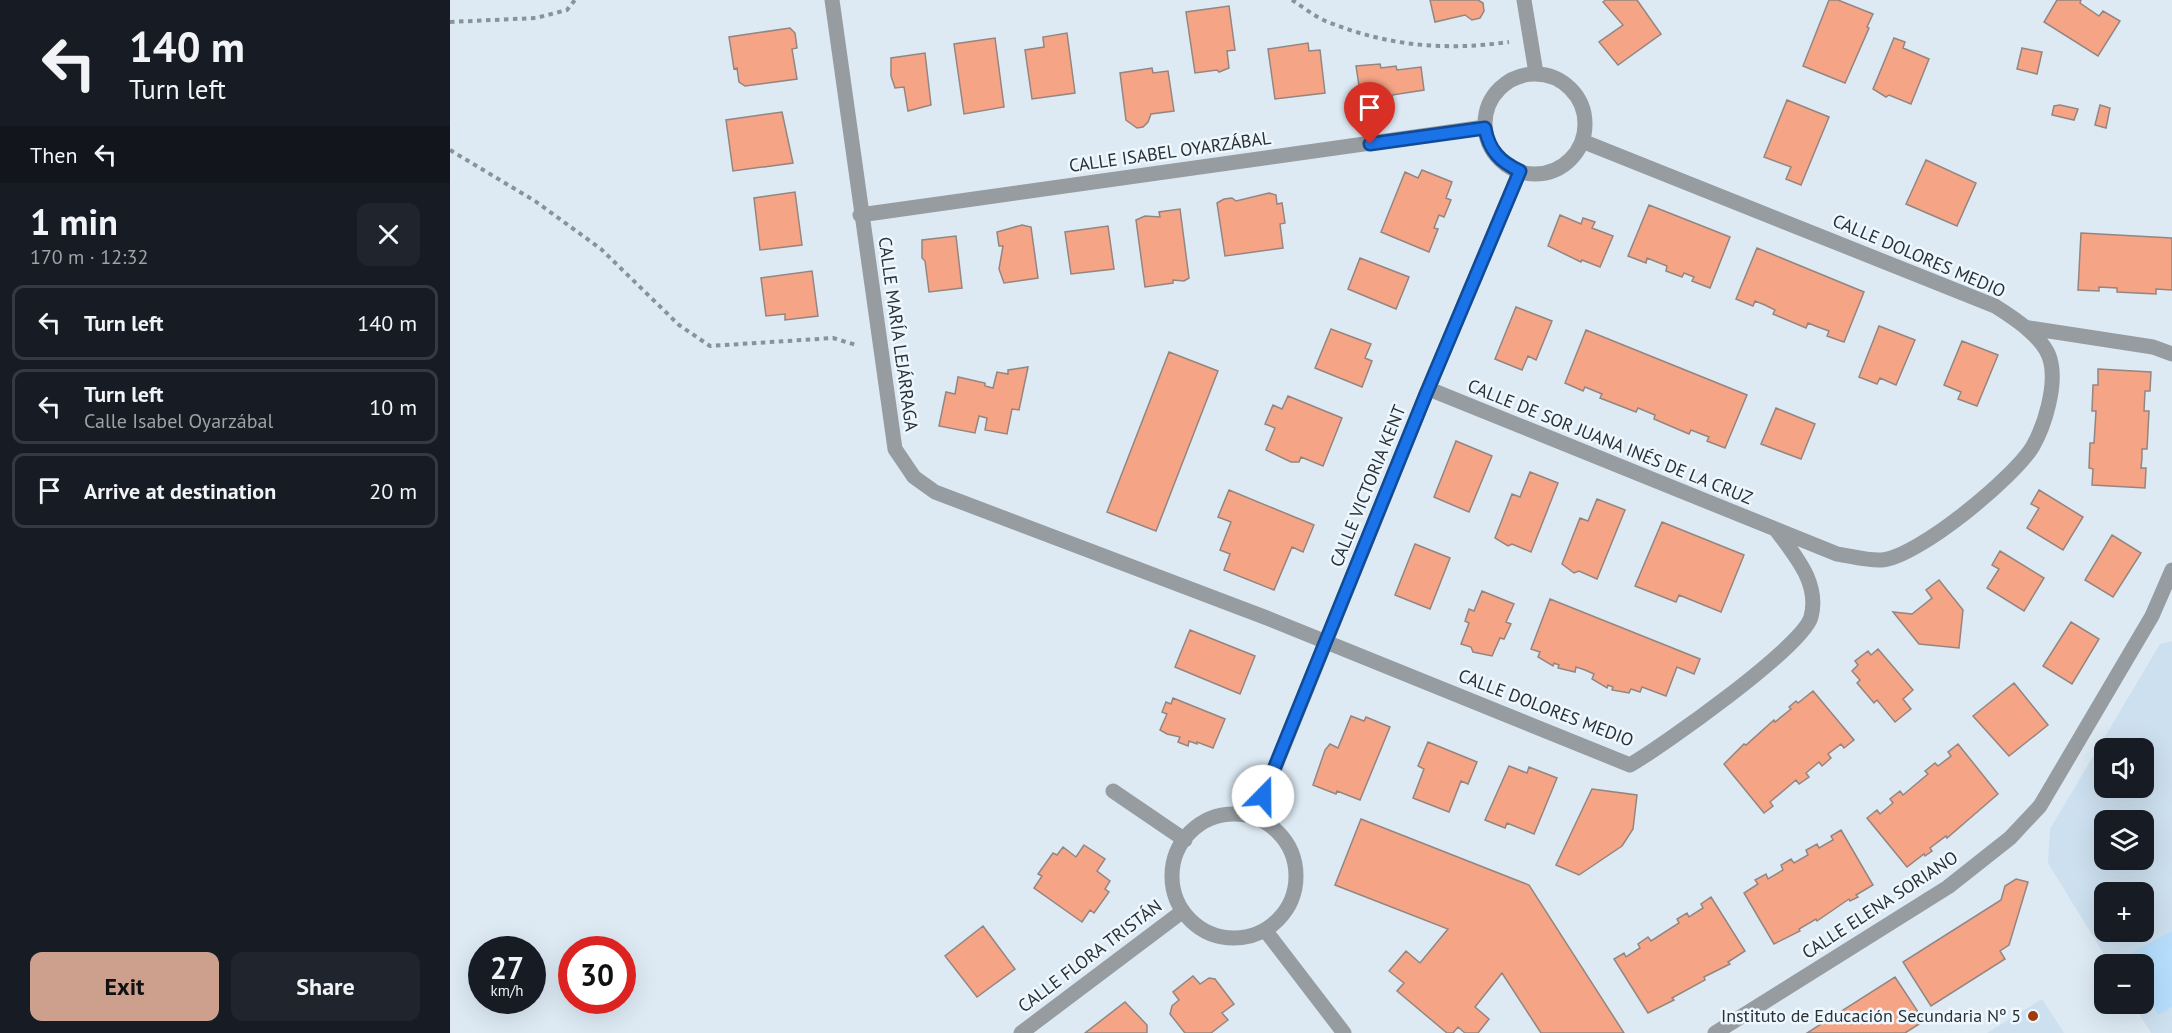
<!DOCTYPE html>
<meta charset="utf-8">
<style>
:root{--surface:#171b24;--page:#20242c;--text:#f1f3f6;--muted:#9ea1a6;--line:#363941;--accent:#cda08e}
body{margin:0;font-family:"PT Sans",sans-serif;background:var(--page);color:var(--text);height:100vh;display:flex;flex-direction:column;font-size:22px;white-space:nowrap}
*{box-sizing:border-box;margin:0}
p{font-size:20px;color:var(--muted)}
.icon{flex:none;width:33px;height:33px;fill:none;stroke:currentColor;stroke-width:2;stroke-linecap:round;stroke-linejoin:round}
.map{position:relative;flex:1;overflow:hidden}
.panel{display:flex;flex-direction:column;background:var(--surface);width:450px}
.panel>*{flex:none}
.banner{background:#171b24;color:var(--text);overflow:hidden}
.buttons{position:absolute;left:1644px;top:738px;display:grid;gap:12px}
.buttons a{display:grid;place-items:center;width:60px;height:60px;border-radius:12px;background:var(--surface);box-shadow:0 6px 24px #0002;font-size:30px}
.speed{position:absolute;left:18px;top:936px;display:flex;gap:12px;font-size:30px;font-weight:700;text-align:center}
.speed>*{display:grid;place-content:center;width:78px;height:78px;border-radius:50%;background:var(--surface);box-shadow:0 6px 24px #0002;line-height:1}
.speed small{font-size:15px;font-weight:400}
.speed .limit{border:9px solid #d22;background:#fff;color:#111}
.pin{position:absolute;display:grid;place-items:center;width:51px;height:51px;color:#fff;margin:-62px -26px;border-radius:50% 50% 50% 0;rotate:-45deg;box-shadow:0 0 6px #0007}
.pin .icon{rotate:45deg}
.me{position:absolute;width:66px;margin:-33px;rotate:22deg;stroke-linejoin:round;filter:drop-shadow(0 0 4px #0008)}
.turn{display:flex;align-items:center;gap:21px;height:126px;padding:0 30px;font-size:27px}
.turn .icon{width:78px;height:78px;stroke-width:2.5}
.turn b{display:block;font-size:42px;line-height:51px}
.then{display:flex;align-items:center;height:57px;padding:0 30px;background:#0003;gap:12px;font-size:22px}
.round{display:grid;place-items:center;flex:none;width:63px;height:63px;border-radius:12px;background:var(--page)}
.head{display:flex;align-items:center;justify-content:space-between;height:102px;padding:0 30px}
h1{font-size:36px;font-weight:600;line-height:45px}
.cta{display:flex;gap:12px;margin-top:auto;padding:12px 30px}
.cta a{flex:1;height:69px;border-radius:12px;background:var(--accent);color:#111;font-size:24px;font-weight:600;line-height:69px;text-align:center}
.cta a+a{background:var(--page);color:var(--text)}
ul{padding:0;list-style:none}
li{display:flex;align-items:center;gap:18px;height:75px;margin:0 12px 9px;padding:0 18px;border:3px solid var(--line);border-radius:12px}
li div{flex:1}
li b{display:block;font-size:22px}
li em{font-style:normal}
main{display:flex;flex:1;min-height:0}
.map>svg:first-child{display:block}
</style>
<main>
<section class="panel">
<div class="banner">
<div class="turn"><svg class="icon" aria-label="left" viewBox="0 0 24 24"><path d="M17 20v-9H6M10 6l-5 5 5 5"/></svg><div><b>140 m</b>Turn left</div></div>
<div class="then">Then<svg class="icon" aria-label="left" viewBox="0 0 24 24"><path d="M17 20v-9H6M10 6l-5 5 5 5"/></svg></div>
</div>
<div class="head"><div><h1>1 min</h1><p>170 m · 12:32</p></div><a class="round"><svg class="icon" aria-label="close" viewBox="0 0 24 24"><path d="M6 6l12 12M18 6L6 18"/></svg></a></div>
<ul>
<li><svg class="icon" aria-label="left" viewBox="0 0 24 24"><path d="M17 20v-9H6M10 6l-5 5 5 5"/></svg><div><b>Turn left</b></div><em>140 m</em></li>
<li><svg class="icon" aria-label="left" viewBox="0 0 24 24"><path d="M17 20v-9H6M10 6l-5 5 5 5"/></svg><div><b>Turn left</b><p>Calle Isabel Oyarzábal</p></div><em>10 m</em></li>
<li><svg class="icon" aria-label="arrive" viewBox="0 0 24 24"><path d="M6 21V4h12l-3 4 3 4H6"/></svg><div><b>Arrive at destination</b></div><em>20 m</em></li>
</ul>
<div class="cta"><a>Exit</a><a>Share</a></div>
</section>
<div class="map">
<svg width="1722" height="1033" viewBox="0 0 1722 1033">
<rect width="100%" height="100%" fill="#ddeaf4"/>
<path fill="#cde0ef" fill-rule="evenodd" d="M 1722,641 L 1722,1033 L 1701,1033 L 1683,1004 L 1694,1004 L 1694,964 L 1660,964 L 1598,863 L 1600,829 L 1710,644 ZM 1654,748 L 1694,748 L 1694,788 L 1654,788 ZM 1654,820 L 1694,820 L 1694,860 L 1654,860 ZM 1654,892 L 1694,892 L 1694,932 L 1654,932 Z
M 1592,999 L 1614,1033 L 1537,1033 Z"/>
<path fill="#b6defc" d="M 1722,931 L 1722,1007 L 1708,1015 L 1694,989 L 1694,964 L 1680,964 L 1676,956 Z"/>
<path fill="#f6a486" stroke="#948580" stroke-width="1.5" d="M 980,0 L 1028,0 L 1033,3 L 1034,11 L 1030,18 L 1022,20 L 1015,15 L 985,22 Z
M 1156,0 L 1187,0 L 1211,34 L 1168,65 L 1149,42 L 1173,25 L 1153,2 Z
M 1379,0 L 1388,0 L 1423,14 L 1417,27 L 1419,28 L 1395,83 L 1353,66 Z
M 1607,0 L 1631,0 L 1630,3 L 1649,16 L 1653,11 L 1670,21 L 1648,56 L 1594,22 Z
M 779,6 L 785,50 L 777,51 L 779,68 L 769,72 L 767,70 L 745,73 L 736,12 Z
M 340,28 L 345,33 L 347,48 L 342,49 L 347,79 L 295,86 L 289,82 L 287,68 L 284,69 L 279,37 Z
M 617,33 L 625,93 L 582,99 L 575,50 L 594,47 L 593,37 Z
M 545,38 L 554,107 L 514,114 L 504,44 Z
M 1444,38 L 1455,42 L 1453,48 L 1479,59 L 1461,104 L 1439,95 L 1436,97 L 1423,89 Z
M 858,43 L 859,51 L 870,50 L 875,93 L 825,99 L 818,49 Z
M 1572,48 L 1592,52 L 1587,74 L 1567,69 Z
M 475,53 L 481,105 L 458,111 L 454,87 L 445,88 L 441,76 L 441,58 Z
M 930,64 L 931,68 L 946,66 L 947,70 L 971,67 L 974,90 L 942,95 L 943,101 L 912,105 L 906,66 Z
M 702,68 L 703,73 L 718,71 L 724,111 L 701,114 L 698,122 L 693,127 L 687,128 L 676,120 L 670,73 Z
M 1337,100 L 1379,117 L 1351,185 L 1336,179 L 1341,167 L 1314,157 Z
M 1610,105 L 1628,109 L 1624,120 L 1602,115 L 1604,106 Z
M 1650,105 L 1660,108 L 1656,128 L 1645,125 Z
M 332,112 L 343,163 L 283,171 L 276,120 Z
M 1476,160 L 1526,183 L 1507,226 L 1456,204 Z
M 972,170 L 1002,182 L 996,198 L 1001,200 L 994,217 L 989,215 L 984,228 L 988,229 L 979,252 L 931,232 L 955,172 L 968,178 Z
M 345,192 L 352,245 L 310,250 L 304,198 Z
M 819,193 L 826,195 L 827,204 L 832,203 L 835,223 L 830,224 L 833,248 L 775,256 L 767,203 L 774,199 L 782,198 L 786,201 Z
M 1199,205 L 1280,237 L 1260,288 L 1242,281 L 1244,277 L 1234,273 L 1232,277 L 1216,271 L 1217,266 L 1197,258 L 1196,263 L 1178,256 Z
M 730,209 L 739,278 L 734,281 L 723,280 L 723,283 L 695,287 L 686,220 L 695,216 L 710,217 L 709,212 Z
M 1110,215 L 1131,224 L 1133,218 L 1145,222 L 1142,228 L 1163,236 L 1150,267 L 1132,260 L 1131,262 L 1098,246 Z
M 572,225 L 581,227 L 588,278 L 554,283 L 549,269 L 553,246 L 549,246 L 547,232 Z
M 658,226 L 664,269 L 621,274 L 615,232 Z
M 1631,233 L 1722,238 L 1722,290 L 1706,289 L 1706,294 L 1667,292 L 1667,288 L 1649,287 L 1649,291 L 1628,290 Z
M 506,236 L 512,288 L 479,292 L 475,261 L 472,258 L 472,240 Z
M 1307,248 L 1414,292 L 1394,342 L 1377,336 L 1379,331 L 1368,327 L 1358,323 L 1356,328 L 1323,314 L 1325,310 L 1315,305 L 1305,301 L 1303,306 L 1286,299 Z
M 910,258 L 959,277 L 946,309 L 898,289 Z
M 362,271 L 368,316 L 335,320 L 335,314 L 316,316 L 311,278 Z
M 1066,307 L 1102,321 L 1086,360 L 1078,356 L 1072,370 L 1045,359 Z
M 1429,326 L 1465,340 L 1446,385 L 1430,378 L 1427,384 L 1409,377 Z
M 881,329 L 921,344 L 915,358 L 922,361 L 912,387 L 865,368 Z
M 1136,330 L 1297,395 L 1275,448 L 1257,441 L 1259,437 L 1241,430 L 1239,434 L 1204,419 L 1205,415 L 1188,408 L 1186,412 L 1150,398 L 1152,394 L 1135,387 L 1133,391 L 1115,383 Z
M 1512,341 L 1548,355 L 1527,406 L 1508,399 L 1511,392 L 1494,385 Z
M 719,352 L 768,371 L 706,531 L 657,512 Z
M 578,367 L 569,410 L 562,409 L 557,434 L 535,430 L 537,418 L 529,416 L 525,433 L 489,426 L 496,392 L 505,394 L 508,377 L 535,383 L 535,386 L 543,388 L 547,372 L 558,374 L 558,370 Z
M 1648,369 L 1701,372 L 1700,391 L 1695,391 L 1694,411 L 1699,411 L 1697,449 L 1692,449 L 1692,458 L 1691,468 L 1696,468 L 1695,488 L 1642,485 L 1643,469 L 1639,468 L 1640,443 L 1644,443 L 1646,411 L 1642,411 L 1643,385 L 1648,385 Z
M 838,396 L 892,418 L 873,466 L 851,457 L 849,462 L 841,462 L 816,450 L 825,428 L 815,424 L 823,405 L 832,409 Z
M 1326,408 L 1365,424 L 1351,459 L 1311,444 Z
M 1006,441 L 1042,456 L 1019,512 L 984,497 Z
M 1080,472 L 1108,483 L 1081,552 L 1062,544 L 1058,546 L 1045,538 L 1062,494 L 1070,497 Z
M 779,490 L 864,525 L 853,552 L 842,547 L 824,590 L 774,570 L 780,554 L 770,550 L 781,522 L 768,517 Z
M 1589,490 L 1633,517 L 1613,550 L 1577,528 L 1589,508 L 1581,504 Z
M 1147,499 L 1175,510 L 1147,579 L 1129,571 L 1124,573 L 1112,564 L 1130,518 L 1138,521 Z
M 1212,522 L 1294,555 L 1271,612 L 1229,595 L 1226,602 L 1185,586 Z
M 1662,535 L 1691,553 L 1663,597 L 1635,580 Z
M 965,544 L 1000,558 L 980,609 L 945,595 Z
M 1550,551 L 1594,578 L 1574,611 L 1537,588 L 1549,569 L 1542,565 Z
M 1489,580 L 1513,610 L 1509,648 L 1469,644 L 1443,612 L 1462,614 L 1482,598 L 1476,590 Z
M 1032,591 L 1064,604 L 1056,622 L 1061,624 L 1054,639 L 1050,638 L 1042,656 L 1023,652 L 1021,647 L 1011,644 L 1019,623 L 1015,621 L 1019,609 L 1024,611 Z
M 1100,599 L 1250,659 L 1244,674 L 1227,667 L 1216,696 L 1192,687 L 1190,692 L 1181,689 L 1179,693 L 1162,690 L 1163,687 L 1158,685 L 1157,688 L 1142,679 L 1144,674 L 1135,670 L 1126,667 L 1125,672 L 1108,668 L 1109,665 L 1104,663 L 1103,666 L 1088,657 L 1090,652 L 1081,649 Z
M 1621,622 L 1649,639 L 1622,684 L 1593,666 Z
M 740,630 L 805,656 L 790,694 L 725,667 Z
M 1428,649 L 1463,690 L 1453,699 L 1461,709 L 1445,722 L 1427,700 L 1424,703 L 1407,683 L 1410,680 L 1402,671 L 1408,665 L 1405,661 L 1418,651 L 1421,655 Z
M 1564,683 L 1598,725 L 1559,756 L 1523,716 Z
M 1363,691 L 1404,740 L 1394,748 L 1391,744 L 1378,754 L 1381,758 L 1372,766 L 1369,762 L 1356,773 L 1359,777 L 1349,784 L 1346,780 L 1320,802 L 1323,806 L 1314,813 L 1274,764 L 1294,744 L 1296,745 L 1324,720 L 1325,722 L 1341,709 L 1339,707 L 1346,701 L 1348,703 Z
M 723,698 L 775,719 L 763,748 L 747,742 L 747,744 L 739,741 L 738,746 L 728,742 L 730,737 L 717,734 L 710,730 L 717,714 L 712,712 L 716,702 L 721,704 Z
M 901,716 L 914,721 L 916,717 L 940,727 L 910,800 L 887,791 L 886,794 L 863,785 L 875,750 L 880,744 L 888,748 Z
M 978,742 L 1027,762 L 1018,784 L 1011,781 L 999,812 L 963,798 L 974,769 L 968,766 Z
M 1508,744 L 1548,794 L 1497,838 L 1496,836 L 1480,848 L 1482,851 L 1475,856 L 1474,854 L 1457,867 L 1417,818 L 1427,810 L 1430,814 L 1443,803 L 1440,799 L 1450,791 L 1453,795 L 1478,774 L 1475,771 L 1485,763 L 1488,766 L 1501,756 L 1498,752 Z
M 1059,766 L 1077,773 L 1079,767 L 1107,778 L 1084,834 L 1057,823 L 1055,828 L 1035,820 Z
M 1142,789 L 1187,795 L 1183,829 L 1172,846 L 1129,875 L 1106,865 Z
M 911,819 L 1079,885 L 1174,1033 L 1091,1033 L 1052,973 L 1025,1007 L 1039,1019 L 1028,1033 L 1015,1033 L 1008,1027 L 1003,1033 L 997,1033 L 947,991 L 954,983 L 939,971 L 956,951 L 970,963 L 998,929 L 885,885 Z
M 1391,830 L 1423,885 L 1406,895 L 1408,897 L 1400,901 L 1399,899 L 1367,921 L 1366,919 L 1349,929 L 1350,931 L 1324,944 L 1294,893 L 1308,884 L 1305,880 L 1316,874 L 1318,879 L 1333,870 L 1331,865 L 1341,859 L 1344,863 L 1358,855 L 1356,850 L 1367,844 L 1369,848 L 1383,840 L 1381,836 Z
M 634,845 L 655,859 L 647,871 L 660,881 L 655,889 L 659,892 L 644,913 L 640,910 L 632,922 L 584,888 L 592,876 L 588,874 L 603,853 L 607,855 L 613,847 L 626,857 Z
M 1566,879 L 1578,882 L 1559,945 L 1550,951 L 1555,959 L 1481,1006 L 1453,962 L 1551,900 L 1555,886 Z
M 1261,897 L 1295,951 L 1278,962 L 1280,964 L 1254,977 L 1255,980 L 1222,998 L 1224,1000 L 1198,1013 L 1164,959 L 1174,953 L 1176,957 L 1190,948 L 1188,944 L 1198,937 L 1201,941 L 1229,923 L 1227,919 L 1237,913 L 1239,917 L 1253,908 L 1251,904 Z
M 533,926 L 565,969 L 527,997 L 495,956 Z
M 743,976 L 750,984 L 759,978 L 765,979 L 784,1004 L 772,1013 L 778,1020 L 761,1033 L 735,1033 L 720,1014 L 722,1006 L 729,1000 L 723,992 Z
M 1445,977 L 1474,1021 L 1455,1033 L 1357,1033 Z
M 675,1002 L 697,1025 L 697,1033 L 635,1033 Z"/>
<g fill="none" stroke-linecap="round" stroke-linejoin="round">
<path stroke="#899299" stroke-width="4" stroke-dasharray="4.5 4.5" stroke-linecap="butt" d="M 842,0 C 853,7 865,17 878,22 C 938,46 995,51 1059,42
M 0,22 L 86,18 L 117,10 L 125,0
M 0,150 L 85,201 L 151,249 L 229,325 L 260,346 L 383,338 L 406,345"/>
<path stroke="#969ca0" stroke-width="15" d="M 382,0 L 445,449 L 464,477 L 485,492 L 817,618 L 1180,765 C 1211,747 1353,647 1361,617 C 1370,583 1345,556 1327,531
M 1074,0 L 1086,73
M1035 124a50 50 0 1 1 100 0a50 50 0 1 1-100 0Z
M 410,215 L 1035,127
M 1579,328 L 1703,347 L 1722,354
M 979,389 L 1387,554 C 1401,556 1418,561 1432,560 C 1468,557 1565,477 1583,446 C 1595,425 1606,387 1601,363 C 1597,339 1564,318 1545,306 L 1132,141
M 663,791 L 735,840
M722 876a62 62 0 1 1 124 0a62 62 0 1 1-124 0Z
M 805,817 L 976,394 L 1070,171
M 815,930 L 894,1033
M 571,1033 L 733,911
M 1265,1033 L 1498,887 L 1560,838 L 1590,806 L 1702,616 L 1722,570"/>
</g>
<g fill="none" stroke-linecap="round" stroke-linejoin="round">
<g stroke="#114b97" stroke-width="15">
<path id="route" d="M 813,796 L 976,394 L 1070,171 C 1050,162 1039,150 1035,128 L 920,144"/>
</g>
<use href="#route" stroke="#1a73e8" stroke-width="10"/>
</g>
<circle fill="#a03b0e" stroke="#edf7ff" stroke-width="2" cx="1583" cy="1016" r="6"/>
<g text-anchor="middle" stroke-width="5" stroke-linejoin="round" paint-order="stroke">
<g font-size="18" fill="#2b3033" stroke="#edf7ff">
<text transform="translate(720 152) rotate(-8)" y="6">CALLE ISABEL OYARZÁBAL</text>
<text transform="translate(1469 256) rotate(23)" y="6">CALLE DOLORES MEDIO</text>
<text transform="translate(448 334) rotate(82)" y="6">CALLE MARÍA LEJÁRRAGA</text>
<text transform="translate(1160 442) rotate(22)" y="6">CALLE DE SOR JUANA INÉS DE LA CRUZ</text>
<text transform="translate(918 486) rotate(-68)" y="6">CALLE VICTORIA KENT</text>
<text transform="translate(1096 708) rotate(21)" y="6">CALLE DOLORES MEDIO</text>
<text transform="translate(1430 905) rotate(-33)" y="6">CALLE ELENA SORIANO</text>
<text transform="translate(640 956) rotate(-37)" y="6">CALLE FLORA TRISTÁN</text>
</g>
<g font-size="18" fill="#2b3033" stroke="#edf7ff" text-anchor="end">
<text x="1571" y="1022">Instituto de Educación Secundaria Nº 5</text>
</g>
</g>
</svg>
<div class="buttons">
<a><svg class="icon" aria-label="sound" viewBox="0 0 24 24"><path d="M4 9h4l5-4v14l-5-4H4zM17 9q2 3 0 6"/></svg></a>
<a><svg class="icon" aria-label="layers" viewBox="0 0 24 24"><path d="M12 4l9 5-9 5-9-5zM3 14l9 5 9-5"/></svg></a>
<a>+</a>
<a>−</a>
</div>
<div class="speed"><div>27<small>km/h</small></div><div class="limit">30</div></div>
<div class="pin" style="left:920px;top:144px;background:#d93025"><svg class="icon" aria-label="arrive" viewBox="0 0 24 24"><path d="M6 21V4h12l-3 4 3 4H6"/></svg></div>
<svg class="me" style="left:813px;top:796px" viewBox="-20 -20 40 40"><circle r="19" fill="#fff"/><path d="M0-13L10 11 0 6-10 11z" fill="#1a73e8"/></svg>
</div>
</main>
